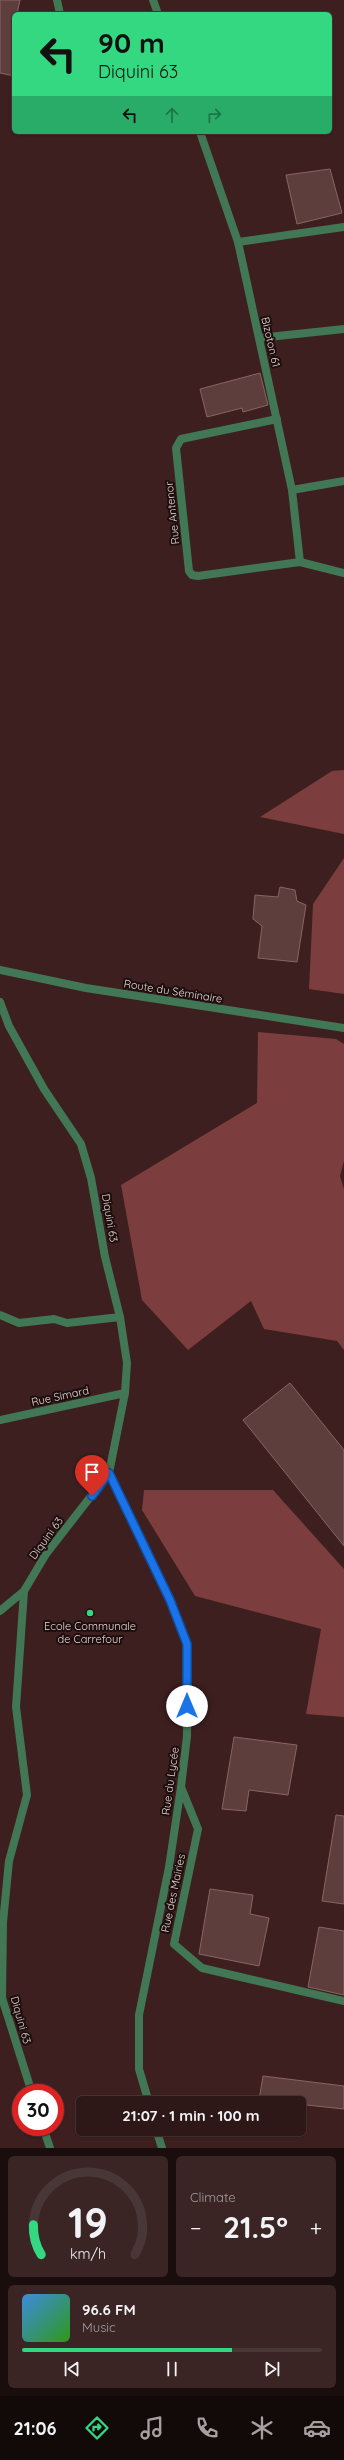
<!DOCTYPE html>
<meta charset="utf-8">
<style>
:root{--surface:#2e1717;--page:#3a2424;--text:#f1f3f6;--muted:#a79fa1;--line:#493636;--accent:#34d881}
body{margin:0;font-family:Quicksand,sans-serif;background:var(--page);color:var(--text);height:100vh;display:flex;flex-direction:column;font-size:15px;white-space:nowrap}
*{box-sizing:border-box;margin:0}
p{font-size:13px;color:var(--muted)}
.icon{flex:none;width:22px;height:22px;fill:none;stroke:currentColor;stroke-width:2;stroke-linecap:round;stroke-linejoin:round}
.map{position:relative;height:2148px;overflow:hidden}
.drawer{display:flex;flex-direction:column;gap:8px;padding:8px;background:#190d0d;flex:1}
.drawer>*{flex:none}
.guide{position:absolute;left:12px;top:12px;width:320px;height:122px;border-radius:6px;box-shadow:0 1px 3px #0004,0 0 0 1px var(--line);background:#34d881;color:#111;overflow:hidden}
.speed{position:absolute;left:12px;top:2084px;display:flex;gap:8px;font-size:20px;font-weight:700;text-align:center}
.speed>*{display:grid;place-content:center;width:52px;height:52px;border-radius:50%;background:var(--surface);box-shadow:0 1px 3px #0004,0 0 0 1px var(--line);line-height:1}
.speed .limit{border:6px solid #d22;background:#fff;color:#111}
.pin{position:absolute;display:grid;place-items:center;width:34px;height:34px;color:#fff;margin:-41px -17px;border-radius:50% 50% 50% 0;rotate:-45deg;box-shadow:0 0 4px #0007}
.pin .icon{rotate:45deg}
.me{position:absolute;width:44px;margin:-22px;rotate:0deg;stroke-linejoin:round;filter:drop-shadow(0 0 3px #0008)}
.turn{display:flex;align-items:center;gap:14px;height:84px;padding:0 20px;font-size:18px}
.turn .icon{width:52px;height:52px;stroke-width:2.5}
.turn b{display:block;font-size:28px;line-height:34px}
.lanes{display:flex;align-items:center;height:38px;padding:0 20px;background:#0003;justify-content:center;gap:20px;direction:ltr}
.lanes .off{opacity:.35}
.big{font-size:30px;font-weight:700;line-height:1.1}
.drawer .widget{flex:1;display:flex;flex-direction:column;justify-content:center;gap:6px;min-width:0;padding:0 14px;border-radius:6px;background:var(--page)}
.drawer .dial{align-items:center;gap:0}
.dial svg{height:104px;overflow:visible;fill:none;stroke:var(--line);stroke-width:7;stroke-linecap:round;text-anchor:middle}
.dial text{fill:var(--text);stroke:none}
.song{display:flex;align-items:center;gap:12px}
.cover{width:48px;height:48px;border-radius:6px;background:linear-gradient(135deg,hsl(210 70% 55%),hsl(110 70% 35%))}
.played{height:4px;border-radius:2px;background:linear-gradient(90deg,var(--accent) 70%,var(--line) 70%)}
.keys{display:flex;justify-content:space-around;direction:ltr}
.heat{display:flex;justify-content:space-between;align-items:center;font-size:22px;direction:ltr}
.drawer .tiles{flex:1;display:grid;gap:8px;grid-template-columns:1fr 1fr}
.widget:last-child{grid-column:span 2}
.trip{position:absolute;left:76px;top:2096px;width:230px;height:40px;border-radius:6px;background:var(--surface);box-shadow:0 1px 3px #0004,0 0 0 1px var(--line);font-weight:700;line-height:40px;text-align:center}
.tab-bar{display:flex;height:64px;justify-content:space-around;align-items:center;background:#120909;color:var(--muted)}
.tab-bar .icon{width:28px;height:28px}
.tab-bar .on{color:var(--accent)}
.tab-bar b{font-size:18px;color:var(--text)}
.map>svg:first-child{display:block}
.green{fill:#7b3d3d}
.building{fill:#5e3e3d;stroke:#886564}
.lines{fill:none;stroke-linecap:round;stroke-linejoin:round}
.lane{stroke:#417754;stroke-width:8}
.street{stroke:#417754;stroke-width:8}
.route-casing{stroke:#114b97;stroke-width:10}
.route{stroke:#1a73e8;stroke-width:7}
.poi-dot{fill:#34d881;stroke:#1b0e0d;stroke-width:1.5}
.labels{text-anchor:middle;stroke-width:4;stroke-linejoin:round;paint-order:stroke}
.street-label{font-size:11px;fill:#e8d3d2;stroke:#1b0e0d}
.poi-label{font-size:11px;fill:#e8d3d2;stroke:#1b0e0d}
</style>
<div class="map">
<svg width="344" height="2148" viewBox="0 0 344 2148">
<rect width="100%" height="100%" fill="#3d1f1f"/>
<path class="green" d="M344 770V834L260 817 332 771Z
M344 858V994L309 989 313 904Z
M258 1032 336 1039 344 1044V1161L340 1176 344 1189V1350L337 1341 264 1329 251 1301 188 1350 142 1300 121 1185 257 1103Z
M144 1490H273L344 1569V1717L306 1714 321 1629 195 1596 142 1510Z"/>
<path class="building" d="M0 0H20L17 14H14V76L0 73Z
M330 169 342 213 297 224 286 175Z
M260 373 268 405 243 412 242 408 207 417 200 389Z
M280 887 295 890 297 901 306 905 297 962 258 958 262 926 253 919 255 895 278 897Z
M290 1383 344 1450V1546L243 1420Z
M234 1737 297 1745 288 1795 249 1790 246 1811 222 1809Z
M336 1815 344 1816V1904L322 1901Z
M210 1889 253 1895 250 1914 269 1918 259 1966 199 1954Z
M319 1927 344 1931V1995L308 1987Z
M263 2076 344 2086V2109L259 2100Z"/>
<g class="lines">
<path class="lane" d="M57 0 60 14
M238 242 344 227"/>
<path class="street" d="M153 0 158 14
M200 132 238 242 292 490 300 562
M259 338 344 329
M277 419 181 439 176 448 189 571 192 575 198 576 300 562 344 573
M292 490 344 481
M0 970 86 988 344 1028
M0 1002 9 1026 44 1089 81 1144 91 1178 105 1257 120 1317 127 1363 125 1393 109 1473 46 1554 24 1591 16 1707 27 1795 9 1861 3 1922 2 1998 32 2093
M0 1315 19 1323 54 1319 67 1323 120 1317
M0 1420 125 1393
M109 1473 170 1600 187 1644V1736L181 1787 169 1867 139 2015V2069L149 2103
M0 1611 24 1591
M181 1787 198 1829 174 1944 202 1968 344 2001
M43 2127 50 2148
M156 2129 162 2148"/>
</g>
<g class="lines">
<g class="route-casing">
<path id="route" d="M92 1496 109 1473 170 1600 187 1644V1706"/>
</g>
<use href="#route" class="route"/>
</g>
<circle class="poi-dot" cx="90" cy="1613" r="4"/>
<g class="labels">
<g class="street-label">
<text transform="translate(271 342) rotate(77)" y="4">Bizoton 61</text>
<text transform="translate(172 513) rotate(-96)" y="4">Rue Antenor</text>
<text transform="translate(173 991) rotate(9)" y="4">Route du Séminaire</text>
<text transform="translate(110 1218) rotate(80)" y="4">Diquini 63</text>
<text transform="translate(60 1396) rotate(-12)" y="4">Rue Simard</text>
<text transform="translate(46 1538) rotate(-54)" y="4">Diquini 63</text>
<text transform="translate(170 1781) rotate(-82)" y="4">Rue du Lycée</text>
<text transform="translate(173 1893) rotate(-78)" y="4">Rue des Mairies</text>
<text transform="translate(21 2020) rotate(74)" y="4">Diquini 63</text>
</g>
<g class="poi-label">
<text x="90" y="1630">Ecole Communale<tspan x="90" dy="13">de Carrefour</tspan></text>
</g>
</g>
</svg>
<div class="speed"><div class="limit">30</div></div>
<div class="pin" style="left:92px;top:1496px;background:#d93025"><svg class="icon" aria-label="arrive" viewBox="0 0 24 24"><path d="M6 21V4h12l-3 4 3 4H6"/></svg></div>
<svg class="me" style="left:187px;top:1706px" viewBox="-20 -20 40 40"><circle r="19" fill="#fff"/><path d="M0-13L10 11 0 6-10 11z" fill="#1a73e8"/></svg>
<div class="trip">21:07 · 1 min · 100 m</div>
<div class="guide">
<div class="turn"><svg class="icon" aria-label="left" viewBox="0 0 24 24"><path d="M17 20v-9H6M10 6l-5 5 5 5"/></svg><div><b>90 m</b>Diquini 63</div></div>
<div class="lanes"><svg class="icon" aria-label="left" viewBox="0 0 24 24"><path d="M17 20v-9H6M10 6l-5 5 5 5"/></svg><svg class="icon off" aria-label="ahead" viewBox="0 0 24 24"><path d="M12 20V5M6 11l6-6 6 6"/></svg><svg class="icon off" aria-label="right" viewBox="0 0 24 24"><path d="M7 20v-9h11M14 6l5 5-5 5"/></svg></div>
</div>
</div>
<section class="drawer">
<div class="tiles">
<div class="widget dial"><svg viewBox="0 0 100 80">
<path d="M14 69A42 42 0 1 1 86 69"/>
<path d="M14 69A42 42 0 0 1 8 46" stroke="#34d881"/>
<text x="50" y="56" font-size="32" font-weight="700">19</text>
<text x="50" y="72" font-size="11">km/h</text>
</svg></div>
<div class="widget"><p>Climate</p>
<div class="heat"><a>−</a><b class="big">21.5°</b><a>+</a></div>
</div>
<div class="widget">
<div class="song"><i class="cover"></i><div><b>96.6 FM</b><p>Music</p></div></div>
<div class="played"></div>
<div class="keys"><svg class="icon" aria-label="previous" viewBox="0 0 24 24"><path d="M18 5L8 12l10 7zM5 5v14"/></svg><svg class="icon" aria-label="pause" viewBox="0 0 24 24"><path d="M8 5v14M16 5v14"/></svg><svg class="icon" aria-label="next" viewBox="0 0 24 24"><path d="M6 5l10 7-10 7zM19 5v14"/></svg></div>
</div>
</div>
</section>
<nav class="tab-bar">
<b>21:06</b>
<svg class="icon on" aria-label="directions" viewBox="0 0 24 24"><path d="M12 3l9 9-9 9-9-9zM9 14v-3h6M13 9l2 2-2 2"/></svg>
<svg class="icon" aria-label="music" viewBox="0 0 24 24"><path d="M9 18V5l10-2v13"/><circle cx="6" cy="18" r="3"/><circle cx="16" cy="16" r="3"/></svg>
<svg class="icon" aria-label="phone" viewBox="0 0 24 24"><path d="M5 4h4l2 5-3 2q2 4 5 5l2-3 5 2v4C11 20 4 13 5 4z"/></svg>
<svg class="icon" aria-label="climate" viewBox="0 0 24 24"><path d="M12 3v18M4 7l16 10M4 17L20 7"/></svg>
<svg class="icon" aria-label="car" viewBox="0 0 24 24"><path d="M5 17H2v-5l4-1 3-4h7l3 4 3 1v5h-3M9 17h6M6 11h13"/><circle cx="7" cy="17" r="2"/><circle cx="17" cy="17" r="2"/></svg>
</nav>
